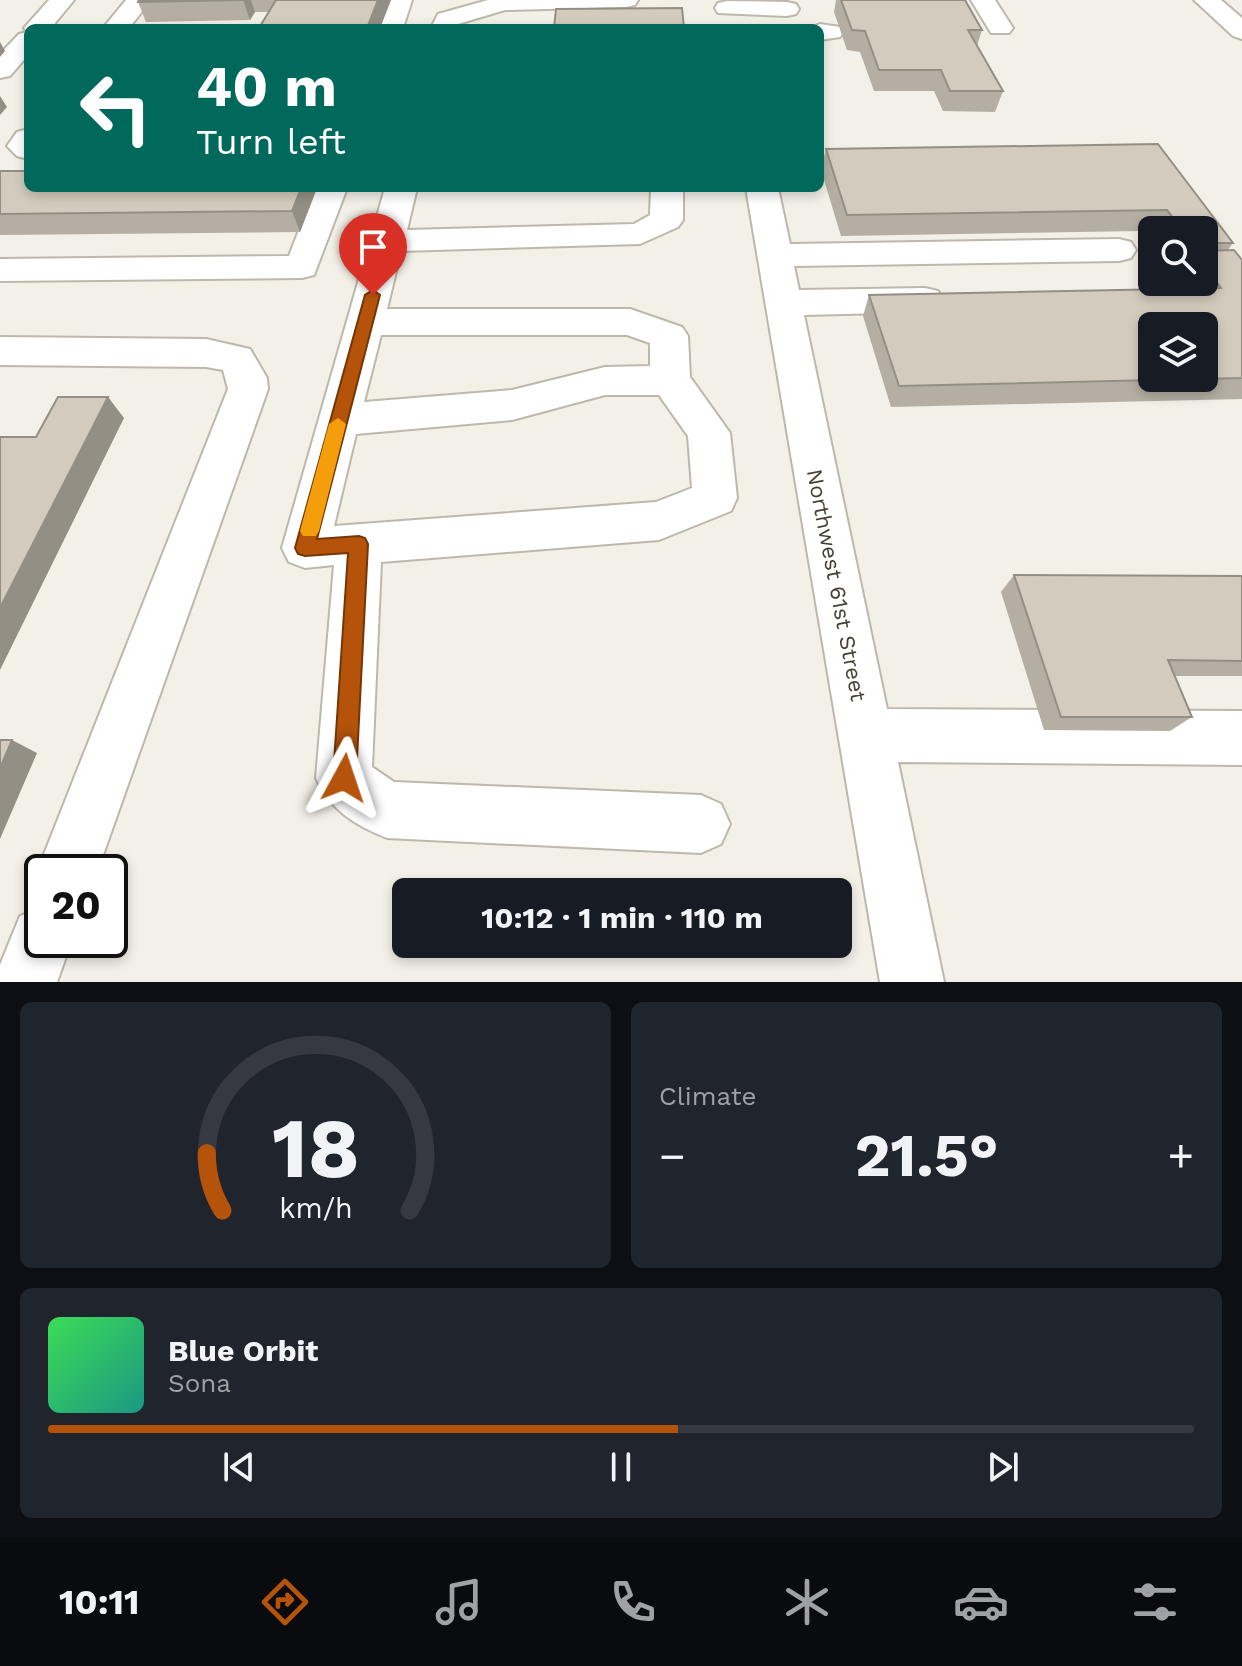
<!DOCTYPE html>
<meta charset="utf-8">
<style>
:root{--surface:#171b24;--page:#20242c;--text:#f1f3f6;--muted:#9ea1a6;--line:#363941;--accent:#b45309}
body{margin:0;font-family:"Work Sans",sans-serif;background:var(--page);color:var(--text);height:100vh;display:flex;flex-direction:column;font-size:30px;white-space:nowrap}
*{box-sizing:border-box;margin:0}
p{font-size:26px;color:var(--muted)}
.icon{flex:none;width:44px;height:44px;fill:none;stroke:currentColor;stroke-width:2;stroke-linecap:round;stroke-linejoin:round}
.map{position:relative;height:982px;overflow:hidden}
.details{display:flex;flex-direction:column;gap:20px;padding:20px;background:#0d0f14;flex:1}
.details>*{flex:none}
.top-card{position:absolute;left:24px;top:24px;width:800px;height:168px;border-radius:12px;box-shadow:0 4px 12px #0003;background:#00695c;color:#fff;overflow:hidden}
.controls{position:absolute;left:1138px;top:216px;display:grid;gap:16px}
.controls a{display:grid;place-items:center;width:80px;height:80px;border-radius:12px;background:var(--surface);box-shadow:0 4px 12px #0003;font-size:40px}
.speed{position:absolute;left:24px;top:854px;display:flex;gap:16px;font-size:40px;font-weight:700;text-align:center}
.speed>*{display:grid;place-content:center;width:104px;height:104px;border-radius:50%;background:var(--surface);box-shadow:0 4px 12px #0003;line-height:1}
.speed .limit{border:4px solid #111;border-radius:12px;background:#fff;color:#111}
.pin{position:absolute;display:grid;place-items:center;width:68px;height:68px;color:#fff;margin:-82px -34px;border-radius:50% 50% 50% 0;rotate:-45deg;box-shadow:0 0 8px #0007}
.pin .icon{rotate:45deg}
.me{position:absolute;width:88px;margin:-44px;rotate:5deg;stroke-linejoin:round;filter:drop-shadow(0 0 6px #0008)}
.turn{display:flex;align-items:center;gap:28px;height:168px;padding:0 40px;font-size:36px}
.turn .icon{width:104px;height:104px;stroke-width:2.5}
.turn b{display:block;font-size:56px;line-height:68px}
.big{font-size:60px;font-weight:700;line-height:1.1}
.details .card{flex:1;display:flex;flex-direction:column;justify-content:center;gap:12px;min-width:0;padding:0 28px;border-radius:12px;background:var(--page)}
.details .dial{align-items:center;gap:0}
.dial svg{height:208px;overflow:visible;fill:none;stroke:var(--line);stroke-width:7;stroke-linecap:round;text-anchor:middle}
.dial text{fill:var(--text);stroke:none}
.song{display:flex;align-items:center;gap:24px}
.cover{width:96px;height:96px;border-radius:12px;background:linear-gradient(135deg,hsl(130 70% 55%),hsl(170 70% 35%))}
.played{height:8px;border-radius:4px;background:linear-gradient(90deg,var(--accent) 55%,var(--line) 55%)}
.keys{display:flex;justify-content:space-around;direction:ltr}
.heat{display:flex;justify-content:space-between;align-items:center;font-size:44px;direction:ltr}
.details .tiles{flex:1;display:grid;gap:20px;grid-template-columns:1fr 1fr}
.card:last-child{grid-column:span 2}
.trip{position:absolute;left:392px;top:878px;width:460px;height:80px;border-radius:12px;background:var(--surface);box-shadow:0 4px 12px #0003;font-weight:700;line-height:80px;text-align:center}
.dock{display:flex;height:128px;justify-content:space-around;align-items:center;background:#090b0e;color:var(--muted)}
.dock .icon{width:56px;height:56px}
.dock .active{color:var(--accent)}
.dock b{font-size:36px;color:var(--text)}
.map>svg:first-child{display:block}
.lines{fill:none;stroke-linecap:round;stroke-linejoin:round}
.minor-casing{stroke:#bdb8ab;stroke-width:4}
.minor{fill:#fff;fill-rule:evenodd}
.wall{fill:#b5afa3}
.shaded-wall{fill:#948f85}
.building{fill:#d3ccbe;stroke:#948f85;stroke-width:2;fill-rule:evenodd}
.route{fill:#b45309;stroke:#753606;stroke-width:2}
.slow{fill:#f59e0b}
.labels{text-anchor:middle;stroke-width:7;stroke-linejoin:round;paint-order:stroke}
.street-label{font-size:22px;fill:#454037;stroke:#fff}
</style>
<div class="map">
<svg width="1242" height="982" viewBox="0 0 1242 982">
<rect width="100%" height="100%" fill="#f2f0e7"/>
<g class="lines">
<g class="minor-casing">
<path id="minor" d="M49 0H74L51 28H28V55L10 76 0 78V54L19 34 27 32 24 28Z
M126 0H151L129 28H103Z
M388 0H412L403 28H377Z
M488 0H638L635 5 626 7 505 10 458 24 457 28H431L438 14Z
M971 0H995L1013 28 1009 33H991Z
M1194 0H1221L1242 18V39L1233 36Z
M727 1 787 2 796 4 799 9 796 14 787 16 718 13 715 8 718 3Z
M820 24 840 27 844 32 840 37 820 40V28H810Z
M28 129V159L17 156 7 146 17 132Z
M315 188H347L314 275 302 278 0 281V259L289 256Z
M385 188H417L407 230 634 224 650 215 651 188H683V220L678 227 640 244 401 251 387 309H630L682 327 688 336 690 377 730 433 737 498 731 511 659 540 381 562 372 767 394 782 701 795 721 804 730 824 721 844 701 853 387 838C355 825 330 810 316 778L334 565 305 568 289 562 282 548ZM381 335H627L650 343V366L605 367 512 390 364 402ZM605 395H659L688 436 692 488 656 502 334 526 356 434 512 420Z
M746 188H778L790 244 1119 239 1131 242 1136 250 1131 258 1119 261 794 266 799 290 925 288 938 291 943 300 938 309 925 312 804 315 887 709 1242 711V765L898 762 944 982H880Z
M0 337 206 339 250 349 267 378 268 389 97 872H42V883L37 872 228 389 223 370 206 367 0 365Z
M42 907V940H72L57 982H0V965L20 916Z"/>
</g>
<use href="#minor" class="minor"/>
</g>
<path class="wall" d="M139 0H391L380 28H259L269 12H255L250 20 146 22 138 2Z
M836 0H965L982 30 977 46 1003 91 995 112 943 111 934 91H874L860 52 847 50 834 12Z
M1158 144 1233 243 1228 250 1242 260V399L891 407 863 316 869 295 1191 289 1186 282H1204V230L841 236 821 170 826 149Z
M0 171 28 188H317L300 232 0 235Z
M1014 575 1242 576V676H1174L1192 717 1170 731 1044 730 1001 592Z"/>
<path class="shaded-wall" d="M243 0H251L255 12 250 20Z
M378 0H391L380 28H367Z
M0 42 5 51 0 57Z
M0 96 7 107 0 115Z
M301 188H317L300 232 292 211Z
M108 397 124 418 0 670V608Z
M12 740 37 753 0 839V768Z"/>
<path class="building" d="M139 0H243L138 2Z
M276 0H378L367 28H259Z
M841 0H965L982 30H968L1003 91H950L941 70H879L865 31 852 30Z
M682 8 684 28H554L556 9Z
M1158 144 1233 243H1204V230H1182L1167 210 847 215 826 149Z
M0 171H28V188H301L292 211 0 214Z
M1234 250 1242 260V378L899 386 869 295 1221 288 1204 264V251ZM1152 326H1204V378H1152Z
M58 397H108L0 608V437H36Z
M1014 575 1242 576V661L1168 660 1192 717H1061Z
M0 740H12L0 768Z"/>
<path class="route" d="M373 290 380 295 317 539 359 536 365 538 368 544 356 778 353 787 344 790 336 787 333 778 348 553 305 556 298 554 295 548 365 295Z"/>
<path class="slow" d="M338 418 346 424 319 531 316 536H303L300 531 329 424Z"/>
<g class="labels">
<g class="street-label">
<text transform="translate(837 585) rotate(79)" y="8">Northwest 61st Street</text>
</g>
</g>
</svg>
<div class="controls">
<a><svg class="icon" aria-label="search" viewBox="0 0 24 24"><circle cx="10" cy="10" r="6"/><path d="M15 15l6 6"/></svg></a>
<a><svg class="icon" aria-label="layers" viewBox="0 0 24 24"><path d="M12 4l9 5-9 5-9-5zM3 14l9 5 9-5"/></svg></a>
</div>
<div class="speed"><div class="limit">20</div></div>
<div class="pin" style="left:373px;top:295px;background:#d93025"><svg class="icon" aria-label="arrive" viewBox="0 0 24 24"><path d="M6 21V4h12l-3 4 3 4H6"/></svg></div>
<svg class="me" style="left:344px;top:778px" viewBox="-20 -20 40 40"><path d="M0-17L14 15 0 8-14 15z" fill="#b45309" stroke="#fff" stroke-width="4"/></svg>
<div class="trip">10:12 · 1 min · 110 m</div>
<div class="top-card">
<div class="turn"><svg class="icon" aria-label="left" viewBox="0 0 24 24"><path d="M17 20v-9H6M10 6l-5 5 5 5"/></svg><div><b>40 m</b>Turn left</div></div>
</div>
</div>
<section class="details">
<div class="tiles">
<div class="card dial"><svg viewBox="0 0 100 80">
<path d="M14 69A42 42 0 1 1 86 69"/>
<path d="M14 69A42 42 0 0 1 8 47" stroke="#b45309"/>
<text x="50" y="56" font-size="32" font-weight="700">18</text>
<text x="50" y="72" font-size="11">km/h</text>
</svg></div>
<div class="card"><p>Climate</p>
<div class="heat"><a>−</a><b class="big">21.5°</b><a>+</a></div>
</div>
<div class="card">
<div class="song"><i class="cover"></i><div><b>Blue Orbit</b><p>Sona</p></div></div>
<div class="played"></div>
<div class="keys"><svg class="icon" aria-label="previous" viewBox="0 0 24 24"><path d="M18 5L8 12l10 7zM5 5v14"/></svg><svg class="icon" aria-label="pause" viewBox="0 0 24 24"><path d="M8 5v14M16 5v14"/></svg><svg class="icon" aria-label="next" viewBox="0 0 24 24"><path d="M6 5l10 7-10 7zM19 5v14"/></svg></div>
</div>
</div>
</section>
<nav class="dock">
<b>10:11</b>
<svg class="icon active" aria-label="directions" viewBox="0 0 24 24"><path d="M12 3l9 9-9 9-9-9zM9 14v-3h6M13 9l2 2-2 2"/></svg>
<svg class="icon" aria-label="music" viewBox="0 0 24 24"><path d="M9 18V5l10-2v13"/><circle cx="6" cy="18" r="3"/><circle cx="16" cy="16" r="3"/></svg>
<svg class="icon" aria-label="phone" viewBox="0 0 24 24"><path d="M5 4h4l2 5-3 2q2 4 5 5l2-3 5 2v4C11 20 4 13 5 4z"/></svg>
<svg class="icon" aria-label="climate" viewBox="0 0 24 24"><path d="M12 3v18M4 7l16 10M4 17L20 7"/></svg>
<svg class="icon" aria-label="car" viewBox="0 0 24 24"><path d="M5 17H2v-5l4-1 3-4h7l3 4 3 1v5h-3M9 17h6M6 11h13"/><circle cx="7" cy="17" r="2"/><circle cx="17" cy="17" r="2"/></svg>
<svg class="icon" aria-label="filters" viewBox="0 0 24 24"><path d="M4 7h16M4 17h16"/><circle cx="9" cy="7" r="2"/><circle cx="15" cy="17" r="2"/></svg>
</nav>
